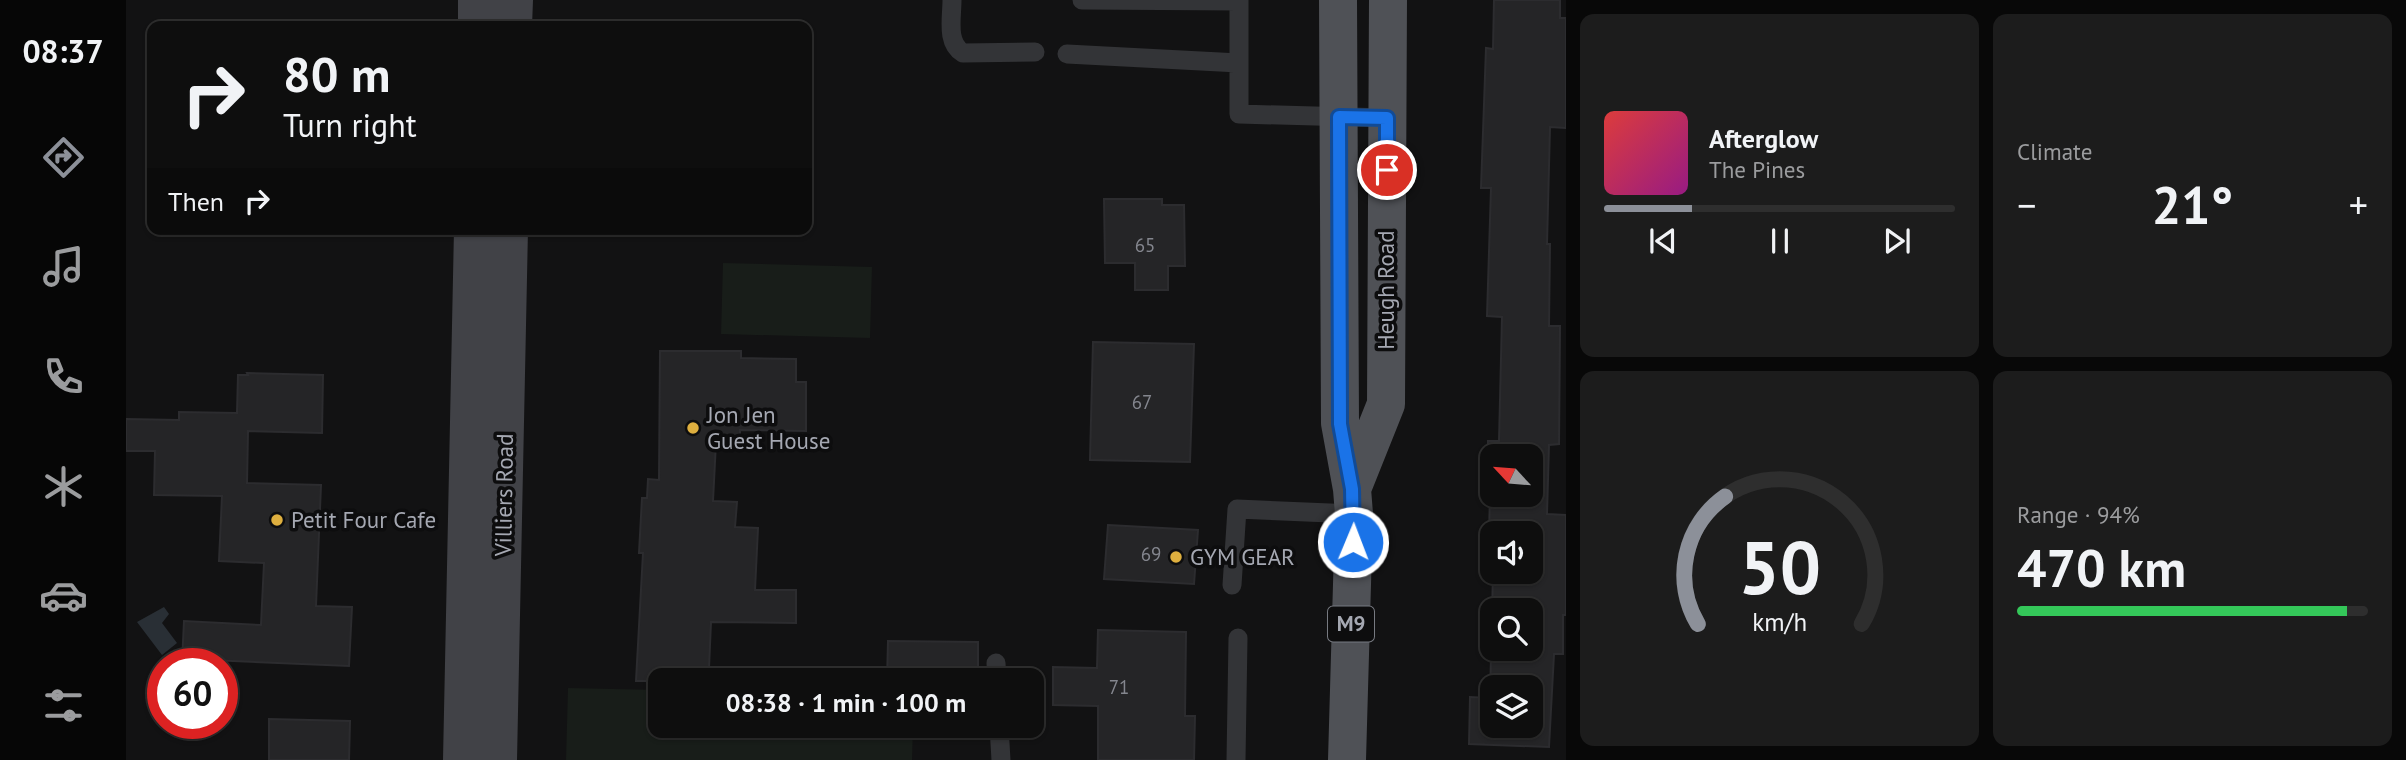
<!DOCTYPE html>
<meta charset="utf-8">
<style>
:root{--surface:#0e0e0e;--page:#1c1c1c;--text:#f1f3f6;--muted:#9b9c9e;--line:#2e2e2e;--accent:#8c9099}
body{margin:0;font-family:"PT Sans",sans-serif;background:var(--page);color:var(--text);height:100vh;display:flex;flex-direction:column;font-size:26px;white-space:nowrap}
*{box-sizing:border-box;margin:0}
p{font-size:23px;color:var(--muted)}
.icon{flex:none;width:38px;height:38px;fill:none;stroke:currentColor;stroke-width:2;stroke-linecap:round;stroke-linejoin:round}
.map{position:relative;flex:1;overflow:hidden}
.panel{display:flex;flex-direction:column;gap:14px;padding:14px;background:#080808;width:840px}
.panel>*{flex:none}
.guide{position:absolute;left:21px;top:21px;width:665px;height:214px;border-radius:14px;box-shadow:0 2px 5px #0004,0 0 0 2px var(--line);background:#0e0e0e;color:var(--text);overflow:hidden}
.needle{width:46px;rotate:296deg}
.tools{position:absolute;left:1354px;top:444px;display:grid;gap:14px}
.tools a{display:grid;place-items:center;width:63px;height:63px;border-radius:14px;background:var(--surface);box-shadow:0 2px 5px #0004,0 0 0 2px var(--line);font-size:35px}
.speed{position:absolute;left:21px;top:648px;display:flex;gap:14px;font-size:35px;font-weight:700;text-align:center}
.speed>*{display:grid;place-content:center;width:91px;height:91px;border-radius:50%;background:var(--surface);box-shadow:0 2px 5px #0004,0 0 0 2px var(--line);line-height:1}
.speed .limit{border:10px solid #d22;background:#fff;color:#111}
.pin{position:absolute;display:grid;place-items:center;width:60px;height:60px;color:#fff;margin:-30px;border:4px solid #fff;border-radius:50%;box-shadow:0 2px 7px #0007}
.me{position:absolute;width:77px;margin:-38px;rotate:1deg;stroke-linejoin:round;filter:drop-shadow(0 0 5px #0008)}
.turn{display:flex;align-items:center;gap:24px;height:147px;padding:0 21px;font-size:32px}
.turn .icon{width:91px;height:91px;stroke-width:2.5}
.turn b{display:block;font-size:49px;line-height:60px}
.then{display:flex;align-items:center;height:66px;padding:0 21px;background:#0003;gap:14px;font-size:26px}
.big{font-size:52px;font-weight:700;line-height:1.1}
.panel .tile{flex:1;display:flex;flex-direction:column;justify-content:center;gap:10px;min-width:0;padding:0 24px;border-radius:14px;background:var(--page)}
.panel .dial{align-items:center;gap:0}
.dial svg{height:182px;overflow:visible;fill:none;stroke:var(--line);stroke-width:7;stroke-linecap:round;text-anchor:middle}
.dial text{fill:var(--text);stroke:none}
.song{display:flex;align-items:center;gap:21px}
.cover{width:84px;height:84px;border-radius:10px;background:linear-gradient(135deg,hsl(0 70% 55%),hsl(310 70% 35%))}
.played{height:7px;border-radius:4px;background:linear-gradient(90deg,var(--accent) 25%,var(--line) 25%)}
.keys{display:flex;justify-content:space-around;direction:ltr}
.heat{display:flex;justify-content:space-between;align-items:center;font-size:38px;direction:ltr}
.charge{height:10px;border-radius:5px;background:linear-gradient(90deg,#34c759 94%,var(--line) 0)}
.panel .tiles{flex:1;display:grid;gap:14px;grid-template-columns:repeat(2,1fr)}
.trip{position:absolute;left:522px;top:668px;width:396px;height:70px;border-radius:14px;background:var(--surface);box-shadow:0 2px 5px #0004,0 0 0 2px var(--line);font-weight:700;line-height:70px;text-align:center}
main{display:flex;flex:1;min-height:0}
.tab-bar{display:flex;flex-direction:column;width:126px;justify-content:space-around;align-items:center;background:#060606;color:var(--muted)}
.tab-bar .icon{width:49px;height:49px}
.tab-bar .selected{color:var(--accent)}
.tab-bar b{font-size:32px;color:var(--text)}
.map>svg:first-child{display:block}
.green{fill:#181d19}
.water{fill:#292f35}
.building{fill:#252527;stroke:#2c2c2f;stroke-width:2;fill-rule:evenodd}
.lines{fill:none;stroke-linecap:round;stroke-linejoin:round}
.lane{stroke:#333437;stroke-width:19}
.secondary{stroke:#414247;stroke-width:38}
.primary{stroke:#4f5156;stroke-width:38}
.route-casing{stroke:#114b97;stroke-width:18}
.route{stroke:#1a73e8;stroke-width:12}
.poi-dot{fill:#deaf3f;stroke:#0d0d0e;stroke-width:2.5}
.labels{text-anchor:middle;stroke-width:7;stroke-linejoin:round;paint-order:stroke}
.number-label{font-size:19px;fill:#84868e}
.shield{fill:#0d0d0e;stroke:#777a81;stroke-width:2}
.shield-label{font-size:21px;font-weight:bold;fill:#a5a8b2}
.street-label{font-size:23px;fill:#a5a8b2;stroke:#0d0d0e}
.poi-label{font-size:23px;fill:#a5a8b2;stroke:#0d0d0e;text-anchor:start}
</style>
<main>
<nav class="tab-bar">
<b>08:37</b>
<svg class="icon selected" aria-label="directions" viewBox="0 0 24 24"><path d="M12 3l9 9-9 9-9-9zM9 14v-3h6M13 9l2 2-2 2"/></svg>
<svg class="icon" aria-label="music" viewBox="0 0 24 24"><path d="M9 18V5l10-2v13"/><circle cx="6" cy="18" r="3"/><circle cx="16" cy="16" r="3"/></svg>
<svg class="icon" aria-label="phone" viewBox="0 0 24 24"><path d="M5 4h4l2 5-3 2q2 4 5 5l2-3 5 2v4C11 20 4 13 5 4z"/></svg>
<svg class="icon" aria-label="climate" viewBox="0 0 24 24"><path d="M12 3v18M4 7l16 10M4 17L20 7"/></svg>
<svg class="icon" aria-label="car" viewBox="0 0 24 24"><path d="M5 17H2v-5l4-1 3-4h7l3 4 3 1v5h-3M9 17h6M6 11h13"/><circle cx="7" cy="17" r="2"/><circle cx="17" cy="17" r="2"/></svg>
<svg class="icon" aria-label="filters" viewBox="0 0 24 24"><path d="M4 7h16M4 17h16"/><circle cx="9" cy="7" r="2"/><circle cx="15" cy="17" r="2"/></svg>
</nav>
<div class="map">
<svg width="1440" height="760" viewBox="0 0 1440 760">
<rect width="100%" height="100%" fill="#121213"/>
<path class="green" d="M597 263 746 267 744 338 595 334Z
M442 688 534 690V726H787L786 760H440Z"/>
<path class="water" d="M38 607 43 614 36 623 51 643 36 655 11 622Z"/>
<path class="building" d="M1368 0H1434V18H1440V128L1424 127 1421 244H1424L1423 326H1434L1433 444 1423 445 1421 514 1440 515V615H1437V654H1428L1423 747 1343 744 1344 697 1364 698 1367 572H1405V534H1367V570H1362L1364 495H1361L1362 441H1373L1376 317 1361 316 1365 188H1355L1360 48 1367 49ZM1367 457H1405V495H1367ZM1367 611H1405V649H1367ZM1367 688H1405V726H1367Z
M978 199H1036V205H1058L1059 266H1042V290H1009V263H979Z
M967 342 1068 344 1064 462 964 460Z
M534 351H615V358L670 359V382H680V431L614 430V442H590L587 501 611 502 609 527 632 528 629 590H670V623L585 622 583 668 553 667 552 681H510L517 553H513L516 498H521L522 479 533 480Z
M121 373 197 375 196 433 122 431 121 483 195 485 190 606 226 607 223 666 84 660V663H56L58 621 135 625 138 563 93 561 96 496 28 495 29 451H0V419L53 420V412L111 413 112 375H122Z
M982 525 1072 530 1068 584 978 579Z
M972 630 1060 632 1059 716H1069L1068 760H972V706L927 705V667L971 668Z
M762 641 852 642V681H761Z
M143 719 224 721 223 760H143Z"/>
<g class="lines">
<path class="lane" d="M826 0C826 18 820 43 837 53L909 52
M956 0 1113 1
M1113 0V114L1261 118
M941 54 1113 63
M1106 585 1111 509 1228 514
M870 663 871 681
M873 726 875 760
M1110 760 1112 638"/>
<path class="secondary" d="M351 26V0
M387 26 388 0
M336 760 347 229
M372 760 383 229"/>
<path class="primary" d="M1212 0 1214 423 1226 489 1228 514 1221 760
M1226 489 1260 404 1262 0"/>
</g>
<g class="lines">
<g class="route-casing">
<path id="route" d="M1227 542 1226 489 1214 424 1213 117 1261 118V170"/>
</g>
<use href="#route" class="route"/>
</g>
<g class="poi-dot">
<circle cx="567" cy="428" r="7"/>
<circle cx="151" cy="520" r="7"/>
<circle cx="1050" cy="557" r="7"/>
</g>
<g class="labels">
<g class="number-label">
<text x="1019" y="252">65</text>
<text x="1016" y="409">67</text>
<text x="1025" y="561">69</text>
<text x="993" y="694">71</text>
</g>
<rect class="shield" x="1202" y="606.5" width="46" height="35" rx="5"/>
<g class="shield-label">
<text x="1225" y="631">M9</text>
</g>
<g class="street-label">
<text transform="translate(1260 290) rotate(-90)" y="8">Heugh Road</text>
<text transform="translate(378 495) rotate(-89)" y="8">Villiers Road</text>
</g>
<g class="poi-label">
<text x="581" y="423">Jon Jen<tspan x="581" dy="26">Guest House</tspan></text>
<text x="165" y="528">Petit Four Cafe</text>
<text x="1064" y="565">GYM GEAR</text>
</g>
</g>
</svg>
<div class="tools">
<a><svg class="needle" viewBox="-14 -14 28 28"><path d="M0-13l5 13h-10z" fill="#e53935"/><path d="M0 13l5-13h-10z" fill="#9b9c9e"/></svg></a>
<a><svg class="icon" aria-label="sound" viewBox="0 0 24 24"><path d="M4 9h4l5-4v14l-5-4H4zM17 9q2 3 0 6"/></svg></a>
<a><svg class="icon" aria-label="search" viewBox="0 0 24 24"><circle cx="10" cy="10" r="6"/><path d="M15 15l6 6"/></svg></a>
<a><svg class="icon" aria-label="layers" viewBox="0 0 24 24"><path d="M12 4l9 5-9 5-9-5zM3 14l9 5 9-5"/></svg></a>
</div>
<div class="speed"><div class="limit">60</div></div>
<div class="pin" style="left:1261px;top:170px;background:#d93025"><svg class="icon" aria-label="arrive" viewBox="0 0 24 24"><path d="M6 21V4h12l-3 4 3 4H6"/></svg></div>
<svg class="me" style="left:1227px;top:542px" viewBox="-20 -20 40 40"><circle r="17" fill="#1a73e8" stroke="#fff" stroke-width="3"/><path d="M0-11L8 9 0 5-8 9z" fill="#fff"/></svg>
<div class="trip">08:38 · 1 min · 100 m</div>
<div class="guide">
<div class="turn"><svg class="icon" aria-label="right" viewBox="0 0 24 24"><path d="M7 20v-9h11M14 6l5 5-5 5"/></svg><div><b>80 m</b>Turn right</div></div>
<div class="then">Then<svg class="icon" aria-label="right" viewBox="0 0 24 24"><path d="M7 20v-9h11M14 6l5 5-5 5"/></svg></div>
</div>
</div>
<section class="panel">
<div class="tiles">
<div class="tile">
<div class="song"><i class="cover"></i><div><b>Afterglow</b><p>The Pines</p></div></div>
<div class="played"></div>
<div class="keys"><svg class="icon" aria-label="previous" viewBox="0 0 24 24"><path d="M18 5L8 12l10 7zM5 5v14"/></svg><svg class="icon" aria-label="pause" viewBox="0 0 24 24"><path d="M8 5v14M16 5v14"/></svg><svg class="icon" aria-label="next" viewBox="0 0 24 24"><path d="M6 5l10 7-10 7zM19 5v14"/></svg></div>
</div>
<div class="tile"><p>Climate</p>
<div class="heat"><a>−</a><b class="big">21°</b><a>+</a></div>
</div>
<div class="tile dial"><svg viewBox="0 0 100 80">
<path d="M14 69A42 42 0 1 1 86 69"/>
<path d="M14 69A42 42 0 0 1 26 13" stroke="#8c9099"/>
<text x="50" y="56" font-size="32" font-weight="700">50</text>
<text x="50" y="72" font-size="11">km/h</text>
</svg></div>
<div class="tile"><p>Range · 94%</p><b class="big">470 km</b><div class="charge"></div></div>
</div>
</section>
</main>
